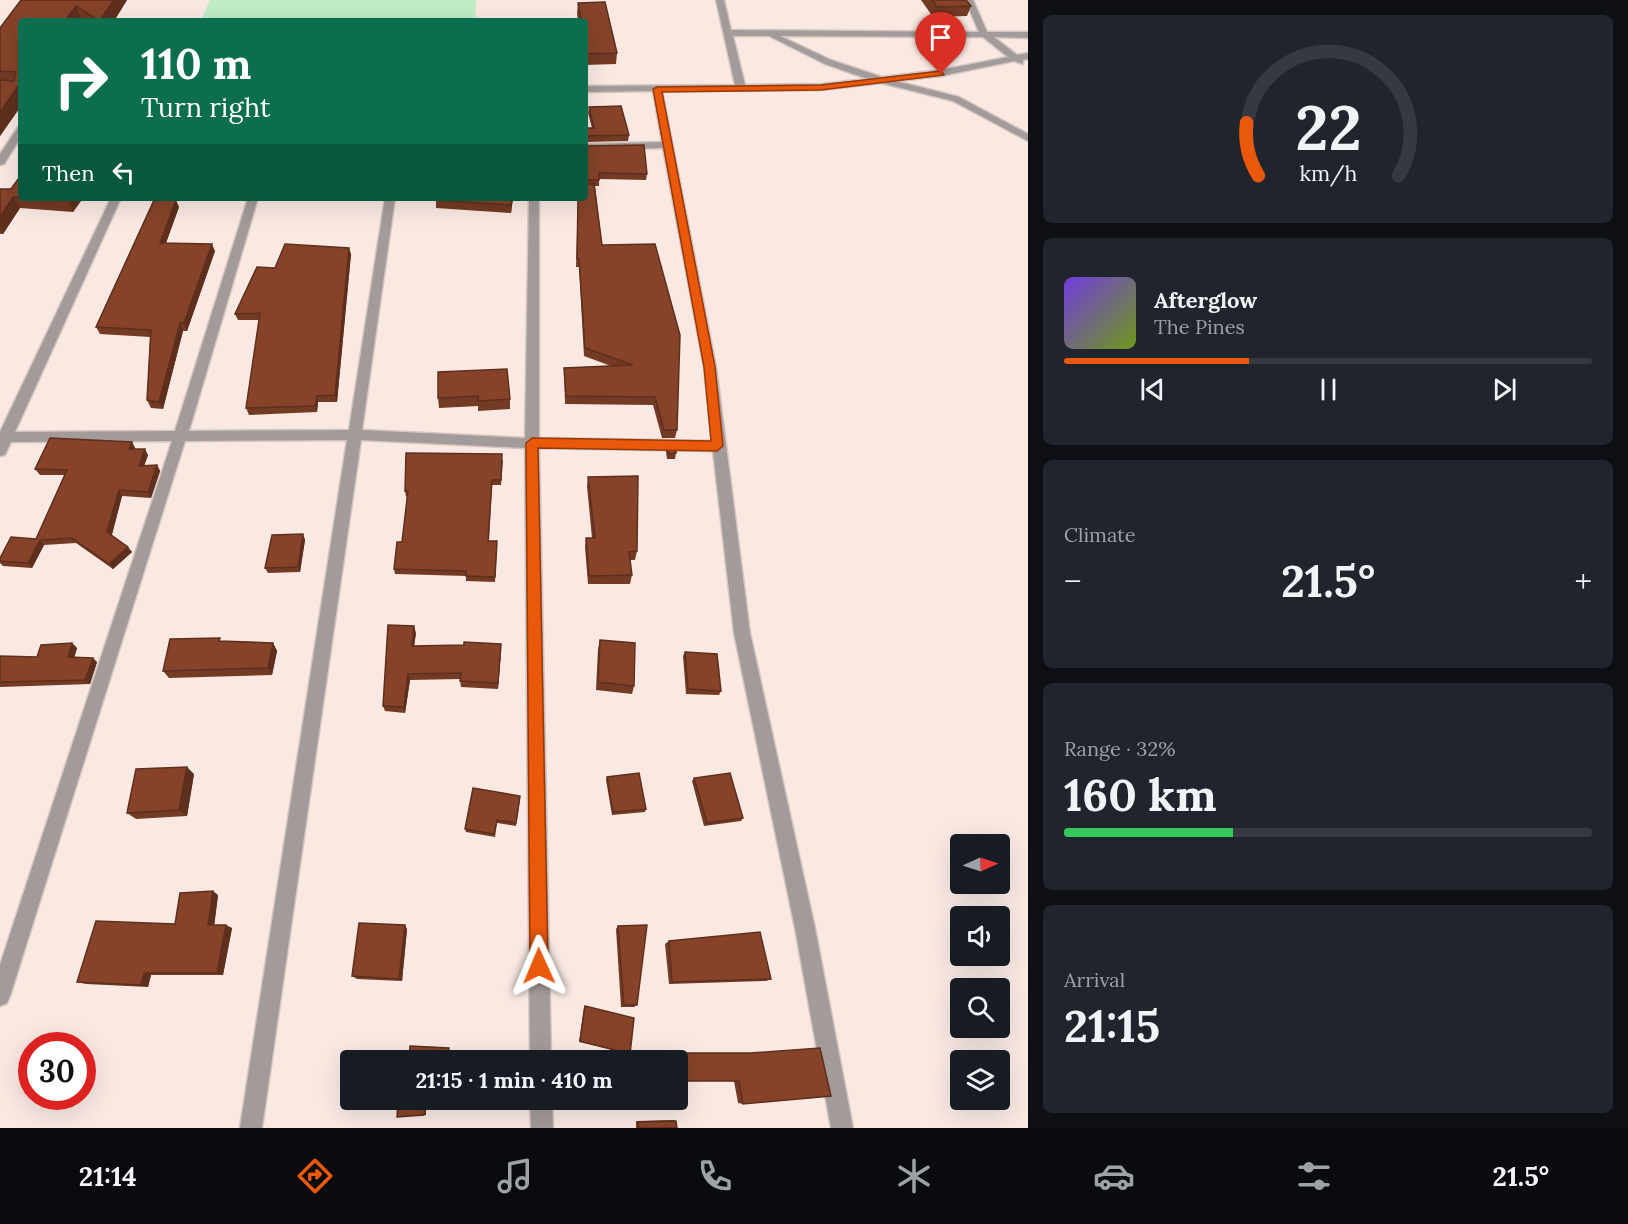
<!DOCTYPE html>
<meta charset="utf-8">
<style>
:root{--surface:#171b24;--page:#20242c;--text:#f1f3f6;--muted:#9ea1a6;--line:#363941;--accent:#ea580c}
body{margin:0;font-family:Lora,serif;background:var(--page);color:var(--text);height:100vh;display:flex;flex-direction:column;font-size:22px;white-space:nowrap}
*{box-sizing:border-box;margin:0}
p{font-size:20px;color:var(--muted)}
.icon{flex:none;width:33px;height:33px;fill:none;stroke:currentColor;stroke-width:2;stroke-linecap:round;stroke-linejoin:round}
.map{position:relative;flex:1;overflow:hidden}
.panel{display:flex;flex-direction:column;gap:15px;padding:15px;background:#0d0f14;width:600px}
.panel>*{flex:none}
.banner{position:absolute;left:18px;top:18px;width:570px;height:183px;border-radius:6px;box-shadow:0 6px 24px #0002;background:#0b6e4f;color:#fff;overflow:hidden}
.needle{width:39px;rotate:87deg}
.controls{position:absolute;left:950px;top:834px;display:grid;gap:12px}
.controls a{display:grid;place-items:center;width:60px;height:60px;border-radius:6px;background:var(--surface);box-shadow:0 6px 24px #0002;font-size:30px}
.speed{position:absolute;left:18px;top:1032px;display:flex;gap:12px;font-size:30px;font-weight:700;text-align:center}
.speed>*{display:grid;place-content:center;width:78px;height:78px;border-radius:50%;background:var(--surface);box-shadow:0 6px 24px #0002;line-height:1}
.speed .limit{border:9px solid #d22;background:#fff;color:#111}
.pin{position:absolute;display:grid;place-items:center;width:51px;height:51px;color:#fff;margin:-62px -26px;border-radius:50% 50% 50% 0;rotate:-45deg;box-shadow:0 0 6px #0007}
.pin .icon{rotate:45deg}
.me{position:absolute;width:66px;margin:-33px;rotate:359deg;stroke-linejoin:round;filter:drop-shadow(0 0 4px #0008)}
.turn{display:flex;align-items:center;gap:21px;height:126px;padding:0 24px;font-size:27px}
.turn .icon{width:78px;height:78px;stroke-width:2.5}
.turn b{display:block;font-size:42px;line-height:51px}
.then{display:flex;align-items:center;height:57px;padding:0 24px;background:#0003;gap:12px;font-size:22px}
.big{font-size:45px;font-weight:700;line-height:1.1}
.panel .tile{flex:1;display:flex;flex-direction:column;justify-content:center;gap:9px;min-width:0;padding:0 21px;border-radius:9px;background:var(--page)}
.panel .dial{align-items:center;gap:0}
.dial svg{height:156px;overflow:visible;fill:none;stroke:var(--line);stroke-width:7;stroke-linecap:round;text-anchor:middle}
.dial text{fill:var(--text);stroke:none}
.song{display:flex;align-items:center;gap:18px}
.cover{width:72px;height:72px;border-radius:9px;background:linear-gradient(135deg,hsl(260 70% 55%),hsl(80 70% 35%))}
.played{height:6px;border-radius:3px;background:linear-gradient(90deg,var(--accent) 35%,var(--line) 35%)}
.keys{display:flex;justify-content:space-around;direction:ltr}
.heat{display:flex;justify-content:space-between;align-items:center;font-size:33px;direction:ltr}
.charge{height:9px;border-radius:4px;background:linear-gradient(90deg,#34c759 32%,var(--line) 0)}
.trip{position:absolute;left:340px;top:1050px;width:348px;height:60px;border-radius:6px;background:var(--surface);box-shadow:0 6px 24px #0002;font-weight:700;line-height:60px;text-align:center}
.tabs{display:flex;height:96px;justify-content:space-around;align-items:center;background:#090b0e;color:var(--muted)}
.tabs .icon{width:42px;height:42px}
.tabs .selected{color:var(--accent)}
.tabs b{font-size:27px;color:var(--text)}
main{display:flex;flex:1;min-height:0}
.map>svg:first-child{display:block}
.green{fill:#c1ecc6}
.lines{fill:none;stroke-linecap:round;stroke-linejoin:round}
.minor-casing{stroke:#d5c6c1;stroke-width:3}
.minor{fill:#a39b9a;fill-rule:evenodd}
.wall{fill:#733a24}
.shaded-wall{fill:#5e2f1d}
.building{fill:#86432a;stroke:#5e2f1d;stroke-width:1.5}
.route{fill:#ea580c;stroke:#983908;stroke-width:1.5}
</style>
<main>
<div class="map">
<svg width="1028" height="1128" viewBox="0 0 1028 1128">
<rect width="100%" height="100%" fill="#fae9e3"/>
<path class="green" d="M210 0H476L475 21H201Z"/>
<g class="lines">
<g class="minor-casing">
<path id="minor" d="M716 0H724L731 30 979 32 965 0H973L987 32H1028V38L994 37 1017 55 1028 53V59L1023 60V64L1014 61 941 76 896 81 959 97 1028 134V141L953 101 881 83 821 90 662 91 716 367 750 633 815 928 853 1128H831L795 928 734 633 713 451 539 448 551 1060H530L525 448 361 440 262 1128H240L347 440 185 441 10 996 7 1003 0 1006V965L172 441 11 442 5 455 0 456V432L111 198H121L15 432 175 431 248 198H258L189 431 349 430 385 198H395L362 430 525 438 529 198H539V438L712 441 704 367 663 148 585 150V144L662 142 653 91 585 92V86L735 85ZM733 36H769L825 64 868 79 821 84 745 85ZM780 36 983 37 1008 57 941 70 882 77 831 60Z
M21 126V137L4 164 0 165V154L18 127Z
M530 1100H552L553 1128H531Z"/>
</g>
<use href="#minor" class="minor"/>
</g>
<path class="wall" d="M21 0H127L114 21H84L81 19 80 21H21V106L0 136V28Z
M921 0H966L971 6 967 16 933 17Z
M578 3 617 53 616 64 585 65V21L578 20 577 14Z
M589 107 629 135 628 141 586 142 585 128H592L588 113Z
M585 144 586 146 647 174 646 180 599 179V186H595L602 245 677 430 675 438H662L653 405 565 404 564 368 611 366 584 356 579 267H576L578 198H585Z
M21 175V198H83L73 212 20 208 3 234H0V189H11Z
M436 198H513L511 213 436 208Z
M179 207 166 243 215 251 187 331H183L163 409 151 408 147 400 150 337 100 334 96 327Z
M351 254 337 402H318L317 412 249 415 246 408 259 320H238L235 314 275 268Z
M438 372 510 399V409L478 411V406L439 408 438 398Z
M132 442 135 448V449L148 455 144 466 157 465 160 471 151 498 122 496 112 535 132 552 113 569 76 543 44 545 32 568 3 566 0 563V558L36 539 65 475H40L35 469Z
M667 447 676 453 675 459H667L666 452Z
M503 460 501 485H492L489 541 497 546 495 582 466 581V576L395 574 394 569 402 542 407 496 406 497 405 491Z
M588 477 637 551 635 560H630L632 575 630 584H588L585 547 586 538H592L587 486Z
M303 534 305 540 300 572 268 573 265 568Z
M416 633 414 646 501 651 498 689 461 687 460 679 410 680 405 713 385 711 383 706Z
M600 640 634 686 632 694 596 690 598 649Z
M222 641 273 643 277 651 272 675 169 678 163 671Z
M72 643 77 648 74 658 97 662 90 684 0 687V656L37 657Z
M685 652 721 691 719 695 686 694 683 656Z
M194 774 187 816 136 819 127 813Z
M607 777 646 809 645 812 612 815 606 780Z
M694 778 743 818 741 821 704 826 692 781Z
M520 799 516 826 497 823 495 837 466 832 465 829Z
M218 895 214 925 232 928 223 975H151L148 987 86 984 77 982 175 924Z
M618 926 637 1005 634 1007H621L616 929Z
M407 929 402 981 357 979 352 976Z
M669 941 771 979 766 981 669 984 665 944Z
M585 1006 630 1054 579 1042 584 1007Z
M678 1053H750L743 1104 738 1103 734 1081H678V1060H675L674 1054Z
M673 1120 676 1121 677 1128H636V1121Z"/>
<path class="shaded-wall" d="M114 0H127L114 21H99Z
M76 6 81 19 80 21H65Z
M21 82V106L0 136V112Z
M13 197 20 208 3 234 0 229V217Z
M70 198H83L73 212 68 201Z
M512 198H513L511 213V205Z
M176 200 179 207 163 251 160 243Z
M212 244 215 251 187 331 184 323Z
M349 248 351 254 337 402 335 395Z
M180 323 183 331 163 409 159 402Z
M317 396 318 402 317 412 315 406Z
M132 442 135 448 132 454 129 449Z
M145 449 148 455 142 471 139 466Z
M157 465 160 471 151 498 148 492Z
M119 490 122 496 111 537 107 532Z
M303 534 305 540 300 572 298 567Z
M40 540 44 545 32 568 28 563Z
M128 547 132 552 113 569 109 564Z
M414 626 416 633 413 653 412 646Z
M72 643 77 648 73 662 68 657Z
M273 643 277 651 272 675 268 668Z
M501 644V651L498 689V683Z
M93 658 97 662 90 684 85 680Z
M408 674 410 680 405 713 404 707Z
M187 767 194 774 187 816 179 810Z
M213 891 218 895 214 928 208 925Z
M226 925 232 928 223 975 217 973Z
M405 925 407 929 402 981 399 979Z
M144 973 151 975 148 987 141 985Z
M425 1100H426V1115H424Z"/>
<path class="building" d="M21 0H114L99 21 76 6 65 21H21V82L0 112V80L14 81 16 72 0 71V28Z
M932 0H966L971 6 937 7Z
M605 2 617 53 585 54V21H575L574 20H581L578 3Z
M621 106 629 135 586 136 585 128H594L589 107Z
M585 144 586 146 644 145 647 174 599 173V180H585Z
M21 175V197H13L0 217V189H11Z
M585 184H594L602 245 655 244 680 335 677 430H664L655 397 566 396 564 368 633 365 585 348 579 259H577L578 198H585Z
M31 198H70L68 201Z
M155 198H172L176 200 160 243 212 244 184 323H180L159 402 147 400 151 330 96 327Z
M436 198H512L511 205 435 200Z
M285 244 349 248 335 395 317 396 315 406 246 408 260 313 235 314 257 267 275 268Z
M507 369 510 399 478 401V396L438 398V372Z
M50 438 132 442 129 449H145L139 466 157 465 148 492 119 490 107 532 128 547 109 564 72 538 40 540 28 563 0 561V558L11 537 36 539 67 470 35 469Z
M667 447H676V453L669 454Z
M406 453 502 454 501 480H492L488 541H497L495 577 466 576V571L394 569 397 542H402L408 491H405Z
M638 476 637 551 629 552 632 575 589 576 586 538H595L588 477Z
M303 534 298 567 265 568 272 535Z
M388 625 414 626 412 646 464 645V642L501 644 498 683 460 681 461 673 408 674 404 707 383 706Z
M220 638 219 641 273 643 268 668 163 671 170 639Z
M600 640 635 643 634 686 598 682Z
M72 643 68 657 93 658 85 680 0 682V656L37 657 41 645Z
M685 652 717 654 721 691 688 689Z
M187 767 179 810 127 813 136 769Z
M639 773 646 809 613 812 607 777Z
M730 773 743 818 707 823 694 778Z
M473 788 520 796 516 823 497 820 494 834 465 829Z
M213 891 208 925H226L217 973H144L141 985 77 982 96 921 175 924 180 893Z
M359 923 405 925 399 979 352 976Z
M647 925 637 1005H624L618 926Z
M760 932 771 979 672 982 669 941Z
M585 1006 634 1018 630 1054 580 1041Z
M410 1046 449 1048 448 1060H409Z
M820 1048 831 1096 743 1104 739 1081H681L678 1053H750Z
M398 1100H425L424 1115 397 1117Z
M676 1121 677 1128H639L638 1122Z"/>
<path class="route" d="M941 71 944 75 821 90 662 92 715 367 723 446 717 451 538 448 548 966 546 972 539 975 533 972 530 966 526 443 532 438 711 441 704 367 653 89 657 87 821 85Z"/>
</svg>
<div class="controls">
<a><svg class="needle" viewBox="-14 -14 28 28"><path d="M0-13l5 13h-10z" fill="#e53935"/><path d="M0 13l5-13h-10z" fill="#9ea1a6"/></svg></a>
<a><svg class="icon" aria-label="sound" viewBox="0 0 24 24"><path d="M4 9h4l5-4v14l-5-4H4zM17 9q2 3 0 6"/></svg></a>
<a><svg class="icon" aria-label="search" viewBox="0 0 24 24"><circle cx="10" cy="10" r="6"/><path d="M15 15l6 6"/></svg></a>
<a><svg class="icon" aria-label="layers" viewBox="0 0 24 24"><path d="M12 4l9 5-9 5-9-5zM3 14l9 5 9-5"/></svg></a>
</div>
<div class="speed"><div class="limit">30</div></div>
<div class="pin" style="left:941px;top:74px;background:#d93025"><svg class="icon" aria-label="arrive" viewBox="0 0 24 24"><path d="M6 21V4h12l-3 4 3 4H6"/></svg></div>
<svg class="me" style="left:539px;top:966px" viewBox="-20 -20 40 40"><path d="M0-17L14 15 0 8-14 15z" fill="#ea580c" stroke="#fff" stroke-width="4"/></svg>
<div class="trip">21:15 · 1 min · 410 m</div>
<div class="banner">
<div class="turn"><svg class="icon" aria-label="right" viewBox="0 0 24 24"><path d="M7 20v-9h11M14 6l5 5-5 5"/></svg><div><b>110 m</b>Turn right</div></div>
<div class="then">Then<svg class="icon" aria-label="left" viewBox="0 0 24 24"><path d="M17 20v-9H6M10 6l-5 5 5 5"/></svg></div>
</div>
</div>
<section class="panel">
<div class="tile dial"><svg viewBox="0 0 100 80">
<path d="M14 69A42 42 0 1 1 86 69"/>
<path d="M14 69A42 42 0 0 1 8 42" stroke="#ea580c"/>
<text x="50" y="56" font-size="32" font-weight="700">22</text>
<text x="50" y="72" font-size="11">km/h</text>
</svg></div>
<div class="tile">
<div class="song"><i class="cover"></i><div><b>Afterglow</b><p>The Pines</p></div></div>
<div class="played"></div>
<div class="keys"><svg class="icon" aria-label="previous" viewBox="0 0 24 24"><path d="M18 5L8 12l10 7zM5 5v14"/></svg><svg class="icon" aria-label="pause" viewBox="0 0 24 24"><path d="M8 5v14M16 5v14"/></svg><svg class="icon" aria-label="next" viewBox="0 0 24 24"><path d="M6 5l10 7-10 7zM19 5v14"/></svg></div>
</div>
<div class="tile"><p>Climate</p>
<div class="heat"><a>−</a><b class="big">21.5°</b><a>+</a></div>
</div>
<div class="tile"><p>Range · 32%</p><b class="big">160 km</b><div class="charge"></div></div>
<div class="tile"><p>Arrival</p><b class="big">21:15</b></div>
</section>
</main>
<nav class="tabs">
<b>21:14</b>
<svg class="icon selected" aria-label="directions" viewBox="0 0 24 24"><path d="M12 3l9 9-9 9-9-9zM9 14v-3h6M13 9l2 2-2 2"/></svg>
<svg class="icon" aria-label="music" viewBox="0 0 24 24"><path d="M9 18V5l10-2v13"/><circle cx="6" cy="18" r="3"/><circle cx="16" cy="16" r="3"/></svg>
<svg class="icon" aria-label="phone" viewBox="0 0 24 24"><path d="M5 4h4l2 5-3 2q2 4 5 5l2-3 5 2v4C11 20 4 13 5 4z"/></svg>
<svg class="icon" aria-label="climate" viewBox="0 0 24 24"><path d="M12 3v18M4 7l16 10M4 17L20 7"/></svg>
<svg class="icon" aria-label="car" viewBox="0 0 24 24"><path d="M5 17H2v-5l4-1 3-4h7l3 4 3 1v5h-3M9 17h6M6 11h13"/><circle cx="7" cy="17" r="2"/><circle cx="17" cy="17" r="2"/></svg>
<svg class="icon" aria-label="filters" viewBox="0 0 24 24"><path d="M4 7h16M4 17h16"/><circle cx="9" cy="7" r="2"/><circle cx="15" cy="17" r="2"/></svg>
<b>21.5°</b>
</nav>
